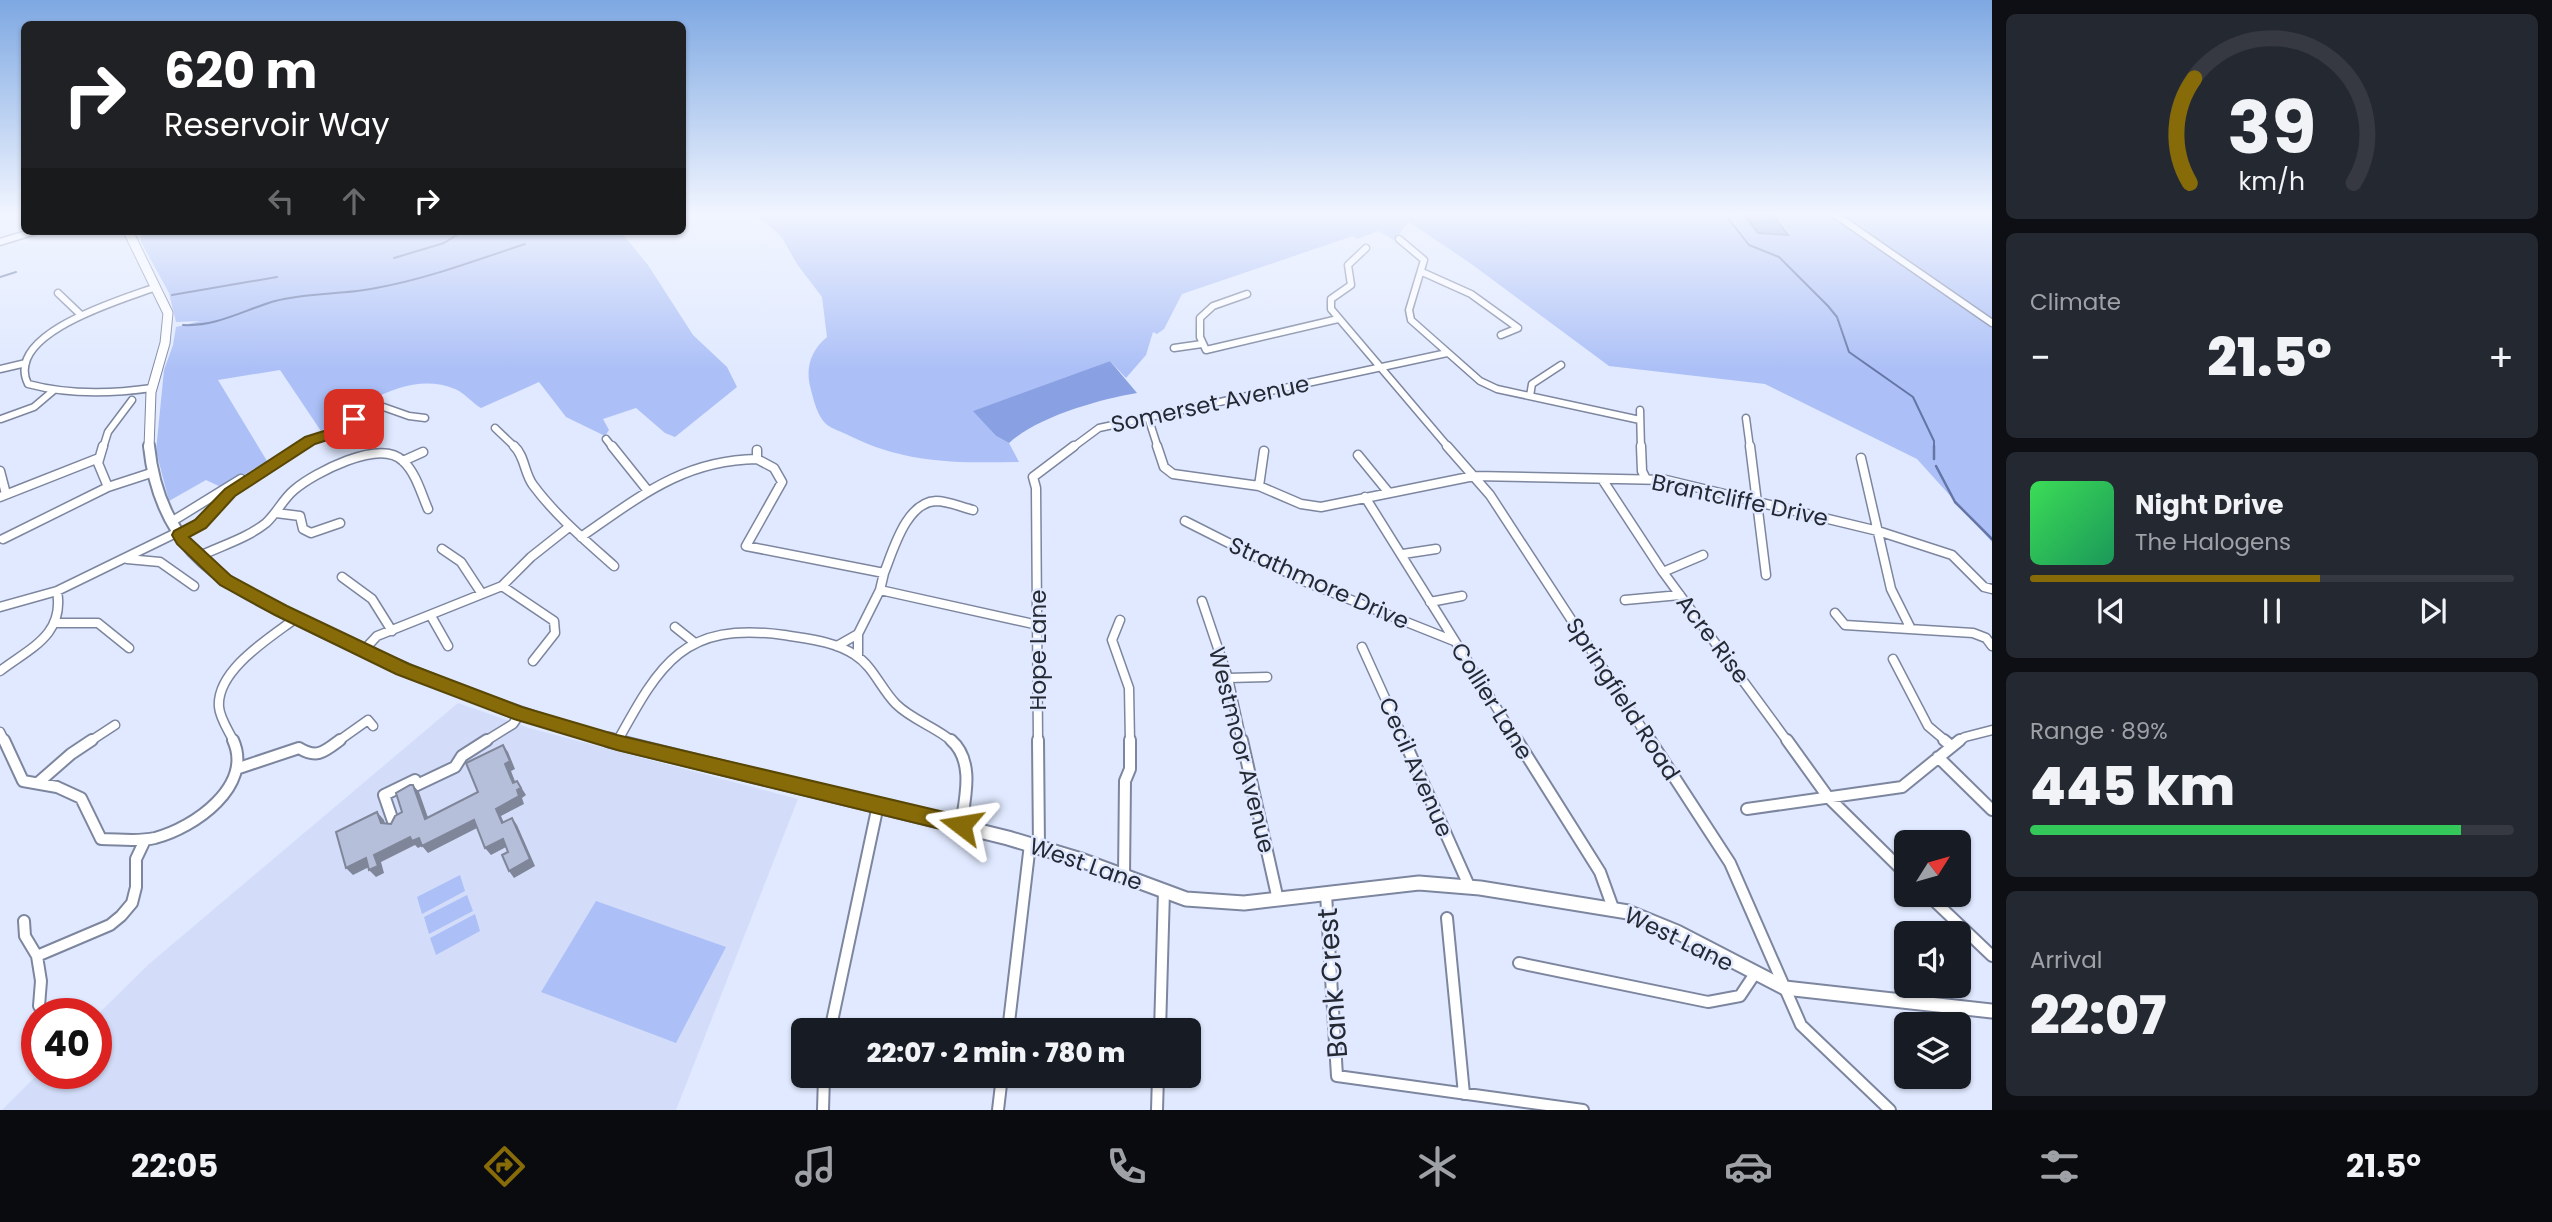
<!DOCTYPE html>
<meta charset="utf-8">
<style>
:root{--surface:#171b24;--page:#242831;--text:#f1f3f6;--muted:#9ea1a6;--line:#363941;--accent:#876b08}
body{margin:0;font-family:Poppins,sans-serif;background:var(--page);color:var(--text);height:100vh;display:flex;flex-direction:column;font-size:26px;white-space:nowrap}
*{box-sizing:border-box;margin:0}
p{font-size:23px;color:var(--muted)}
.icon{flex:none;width:38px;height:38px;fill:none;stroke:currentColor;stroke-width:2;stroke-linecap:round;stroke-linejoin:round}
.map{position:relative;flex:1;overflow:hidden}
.sheet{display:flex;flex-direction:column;gap:14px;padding:14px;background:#0d0f14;width:560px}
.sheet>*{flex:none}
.hud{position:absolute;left:21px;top:21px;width:665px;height:214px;border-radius:10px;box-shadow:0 2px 5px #0004;background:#202124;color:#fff;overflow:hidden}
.needle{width:46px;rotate:53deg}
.buttons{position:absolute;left:1894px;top:830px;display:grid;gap:14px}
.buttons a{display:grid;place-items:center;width:77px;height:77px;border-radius:10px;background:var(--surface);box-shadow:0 2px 5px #0004;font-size:35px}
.speed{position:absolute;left:21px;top:998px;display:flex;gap:14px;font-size:35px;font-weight:700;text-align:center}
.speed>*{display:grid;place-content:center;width:91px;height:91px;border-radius:50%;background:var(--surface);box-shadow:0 2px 5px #0004;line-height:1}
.speed .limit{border:10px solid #d22;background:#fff;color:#111}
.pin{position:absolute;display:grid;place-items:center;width:60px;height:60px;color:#fff;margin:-30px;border-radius:14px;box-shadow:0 4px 10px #0006}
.me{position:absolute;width:77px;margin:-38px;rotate:284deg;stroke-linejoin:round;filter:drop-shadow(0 0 5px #0008)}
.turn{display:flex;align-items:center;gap:24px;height:147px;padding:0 28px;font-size:32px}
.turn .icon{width:91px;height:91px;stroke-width:2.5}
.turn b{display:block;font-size:49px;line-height:60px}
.lanes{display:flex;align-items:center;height:66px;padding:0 28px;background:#0003;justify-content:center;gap:35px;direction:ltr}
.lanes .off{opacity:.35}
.big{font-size:52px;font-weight:800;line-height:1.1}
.sheet .card{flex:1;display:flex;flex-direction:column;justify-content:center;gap:10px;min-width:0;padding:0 24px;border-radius:10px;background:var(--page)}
.sheet .dial{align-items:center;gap:0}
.dial svg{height:182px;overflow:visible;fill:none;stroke:var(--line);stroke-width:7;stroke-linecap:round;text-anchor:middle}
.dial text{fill:var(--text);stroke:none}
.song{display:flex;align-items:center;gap:21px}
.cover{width:84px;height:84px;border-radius:10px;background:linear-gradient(135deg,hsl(130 70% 55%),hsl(150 70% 35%))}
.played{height:7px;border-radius:4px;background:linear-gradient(90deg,var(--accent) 60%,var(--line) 60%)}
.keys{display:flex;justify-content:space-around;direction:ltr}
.heat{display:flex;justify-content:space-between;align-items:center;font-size:38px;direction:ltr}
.charge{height:10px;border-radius:5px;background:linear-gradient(90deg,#34c759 89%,var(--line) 0)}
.trip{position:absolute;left:791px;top:1018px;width:410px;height:70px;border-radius:10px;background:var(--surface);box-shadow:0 2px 5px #0004;font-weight:800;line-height:70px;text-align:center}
.menu{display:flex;height:112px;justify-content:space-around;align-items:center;background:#090b0e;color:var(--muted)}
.menu .icon{width:49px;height:49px}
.menu .selected{color:var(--accent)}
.menu b{font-size:32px;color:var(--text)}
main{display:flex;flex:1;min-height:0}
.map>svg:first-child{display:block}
.built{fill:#d3ddf9}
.green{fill:#acc0f7}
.forest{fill:#89a0e3}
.water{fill:#7f95d8;stroke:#6475a6;stroke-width:2}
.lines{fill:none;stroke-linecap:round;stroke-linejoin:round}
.stream-far1{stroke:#6475a6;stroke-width:2}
.stream{stroke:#6475a6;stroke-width:2.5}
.street-far2-casing{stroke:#7d869f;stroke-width:9}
.street-far1-casing{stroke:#7d869f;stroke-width:11}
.street-casing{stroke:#7d869f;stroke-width:14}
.secondary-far2-casing{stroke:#7d869f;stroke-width:11}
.secondary-far1-casing{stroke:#7d869f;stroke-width:14}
.secondary-casing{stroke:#7d869f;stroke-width:17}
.street-far2{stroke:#fff;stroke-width:6}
.street-far1{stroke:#fff;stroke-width:8}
.street{stroke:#fff;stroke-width:10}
.secondary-far2{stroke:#fff;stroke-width:9}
.secondary-far1{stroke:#fff;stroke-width:10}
.secondary{stroke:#fff;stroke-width:13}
.shaded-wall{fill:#7f8699}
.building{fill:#b5bfda;stroke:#7f8699;stroke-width:2}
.route{fill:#876b08;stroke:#584605;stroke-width:2}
.labels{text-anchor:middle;stroke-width:5;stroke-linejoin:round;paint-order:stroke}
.street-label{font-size:23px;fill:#252933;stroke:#e0e9ff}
.near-street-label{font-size:28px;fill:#252933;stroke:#e0e9ff}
</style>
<main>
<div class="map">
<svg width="1992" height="1110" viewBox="0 0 1992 1110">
<rect width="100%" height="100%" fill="#e0e9ff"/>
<path class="built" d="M458 703 529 728 798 799 676 1110H2L39 1073H96V1016L149 964Z"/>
<path class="green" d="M754 213H1727L1749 242 1729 213H1992V542L1917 459 1765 384 1609 366 1470 263 1409 222 1394 240 1379 231 1357 239 1353 236 1182 294 1164 329 1157 334 1153 332 1146 355 1126 378 1110 361 974 411 996 436 1009 443 1019 462C957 463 907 464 850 436 843 432 832 429 826 424 817 415 814 401 811 390 805 369 810 351 827 337L822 297 797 264 781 236Z
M149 231H620L648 265 693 335 727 367 737 387 675 437 665 433 636 408 603 419 609 430 605 436 566 417 539 382 481 408C472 403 465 393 455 389 408 369 358 407 321 431L280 370 218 380 267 461 223 488 206 480 169 501 156 451 164 370 173 345 176 327 200 321 176 322 169 293 141 242V235Z
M460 875 465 891 422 914 417 897Z
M467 895 473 911 429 934 424 917Z
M596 901 726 947 676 1043 541 992Z
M475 914 480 931 436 955 430 938Z"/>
<path class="forest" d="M1110 361 1137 393C1100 399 1037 417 1009 443L996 436 973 411Z"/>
<path class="water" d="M1743 213 1772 214 1788 235 1758 233Z"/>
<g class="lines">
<path class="stream-far1" d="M1724 213 1749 245 1779 257 1828 306 1837 317 1849 352 1913 397 1934 441V448
M394 258 444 243 463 231
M0 277 16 272
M172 295 277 277
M183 325C216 327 244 310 275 301 309 292 343 295 376 288 427 279 476 260 525 244"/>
<path class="stream" d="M1934 446V459
M1936 466 1955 502 1992 539"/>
<g class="street-far2-casing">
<path id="street-far2" d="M1833 213 1992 323
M1399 239 1424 260 1409 310 1411 320 1480 381 1497 389 1640 420
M0 242 36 231
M1366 248 1348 265 1351 285 1331 299V309L1449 448
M1422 272 1471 294 1518 328 1501 335
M58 293 81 315
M1247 294 1213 306 1200 318V337L1206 350 1338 319
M1174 348 1202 344
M0 369 26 363
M152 388C110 394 69 395 28 384 3 333 124 299 156 287
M1530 396 1532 384 1561 365
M1640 410 1641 448
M1148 417 1158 448
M1746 418 1750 448
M1 419 34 407 54 390
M495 428 516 448
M606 439 613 448
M103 448 108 432 132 400
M299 448 310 441 332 434 375 404 409 416 425 418
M1072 448 1099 428 1447 353"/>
</g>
<g class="street-far1-casing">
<path id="street-far1" d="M103 446 98 463 108 487 151 473
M514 446C525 456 524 473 533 485 556 516 585 540 614 566
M612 446 648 491
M1157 446 1164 467 1173 474 1259 486 1301 504 1321 507 1474 476 1666 480 1878 531 1952 555 1984 587 1992 589
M1447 446 1490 495 1651 742
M1641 446 1642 471 1646 479
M1750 446 1766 575
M757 450V459L774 468 782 482 746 546 884 573 880 590 1038 625
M1358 455 1389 493
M1861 458 1891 589 1910 627
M403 461 423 452
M0 471 6 494
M1602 479 1663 572 1788 742
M1259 486 1264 451
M0 497 99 458
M1365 497 1518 742
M276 513 300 516 303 529 311 533 340 523
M1185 521 1306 582 1454 641
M171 522 241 479
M180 535 200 524 230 492 301 446
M581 537C639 497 683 460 757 459
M3 539 108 487
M442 549 461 562 482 594
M1403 554 1436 549
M198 557C220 546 246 539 266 523 277 513 283 499 294 490 314 473 380 438 403 461 416 473 421 493 428 509
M127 559 160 562 194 586
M1663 572 1703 555
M884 573C893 551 906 502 936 501 948 501 961 507 973 510
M342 577 372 599 392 631
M502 586 554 621 555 633 533 661
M1625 600 1680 595
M1202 601 1228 678 1242 742
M1430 602 1462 596
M0 607 57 591 178 532
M1835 613 1845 625 1973 633 1986 638 1992 646
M431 616 448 646
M1120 620 1112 640 1129 688 1130 742
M57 623H98L129 648
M675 627 695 643
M858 634 880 590
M837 646 858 634V656
M1362 647 1405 742
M363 651 377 636 502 586 531 557 569 527
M1893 659 1928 726 1947 742
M0 671C30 648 65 635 57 591
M1228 678 1267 677
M0 732 5 742
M89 742 115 725
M234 742C229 731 220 719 219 707 216 670 271 637 296 618
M337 742 368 720 373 726
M484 742 513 724 520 714
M617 742C660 664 683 621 784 635 808 639 834 641 855 655 873 666 881 689 896 704 912 720 936 727 953 742
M1038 742 1036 488 1033 477 1074 446
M1957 742 1965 737 1992 730"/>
</g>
<g class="street-casing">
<path id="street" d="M4 740 23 781 57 787 81 798 101 839C119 839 137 842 155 838 194 828 254 786 233 740
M951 740C975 761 965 798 961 825
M1038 740 1039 847
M1242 740 1278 900
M1404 740 1470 888
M1517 740 1600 872 1613 908
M1650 740 1730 863 1801 1025 1890 1110
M1787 740 1828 797 1906 874
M1944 740 1951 746
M617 743 618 740
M1938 757 1992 810
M239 768 299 748C317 759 324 752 340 740
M39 782 71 754 92 740
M1747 809 1902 787 1960 740
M394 824 384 795 415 780 417 785 455 767 462 756 487 740
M1124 876 1125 781 1130 769V740
M1326 894 1337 1076 1583 1110
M1927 894 1992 956
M1447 918 1464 1094
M24 921 25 936 37 956 110 925 121 916 132 903 136 887V859L145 840
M37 956 41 981 39 1006
M1519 963 1708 1002 1740 996 1754 975
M830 1031 878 805
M1008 1031 1030 844
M1160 1031 1164 891
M823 1110 824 1076
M998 1110 1002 1076
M1157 1110 1158 1076"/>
</g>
<g class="secondary-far2-casing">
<path id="secondary-far2" d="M128 231 168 313 165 343 151 392 149 448"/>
</g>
<g class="secondary-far1-casing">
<path id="secondary-far1" d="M149 446C153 485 167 523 193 552 225 586 269 605 309 625 408 673 510 713 616 742"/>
</g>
<g class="secondary-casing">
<path id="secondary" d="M609 740 1008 838 1081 860 1186 899 1244 903 1419 883 1480 888 1628 912 1677 932 1785 988 1992 1011"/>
</g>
<use href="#street-far2" class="street-far2"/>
<use href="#street-far1" class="street-far1"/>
<use href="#street" class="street"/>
<use href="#secondary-far2" class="secondary-far2"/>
<use href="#secondary-far1" class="secondary-far1"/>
<use href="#secondary" class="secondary"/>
</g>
<path class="shaded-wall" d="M503 745 508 752 515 769 511 771 518 789 517 781 526 795 522 798 524 804 501 816 507 830 502 823 496 809 513 783 505 764Z
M413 785 419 792 431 826 425 819Z
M377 812 384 820 387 831 381 823Z
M512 818 517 825 535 866 514 878 509 871Z
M474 820 479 827 428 853 422 846 418 848 415 845 381 862 384 873 376 877 369 870 374 855 410 837 419 838Z
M503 839 508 846 491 855 485 848Z
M366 858 373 865 353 875 346 868Z"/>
<path class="building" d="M503 745 510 761 505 764 513 783 517 781 521 788 517 790 519 796 496 809 502 823 512 818 530 859 509 871 502 855 508 852 503 839 485 848 474 820 422 846 419 838 412 841 410 837 374 855 378 866 369 870 366 858 346 868 336 832 377 812 381 823 391 824 395 816 402 812 396 793 410 785H413L425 819 478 792 466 763Z"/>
<linearGradient id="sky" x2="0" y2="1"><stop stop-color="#7ea8e2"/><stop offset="0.58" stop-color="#f1f5ff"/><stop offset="1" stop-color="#f1f5ff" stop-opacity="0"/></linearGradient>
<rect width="1992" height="369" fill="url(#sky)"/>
<path class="route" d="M354 414 359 416V423L337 437 315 444 235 496 206 528 189 537 231 576 287 606 409 664 522 707 617 735 961 816 968 819 971 825 968 831 961 834 617 750 514 719 396 674 275 615 220 585 177 544 172 535 174 531 195 520 225 489 305 437 327 430Z"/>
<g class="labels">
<g class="street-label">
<text transform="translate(1210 404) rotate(-12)" y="8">Somerset Avenue</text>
<text transform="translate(1740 500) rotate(12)" y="8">Brantcliffe Drive</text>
<text transform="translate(1319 583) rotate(24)" y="8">Strathmore Drive</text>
<text transform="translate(1713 639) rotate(53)" y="8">Acre Rise</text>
<text transform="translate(1038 650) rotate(-90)" y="8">Hope Lane</text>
<text transform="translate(1623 699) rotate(57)" y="8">Springfield Road</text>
<text transform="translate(1492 701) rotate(58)" y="8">Collier Lane</text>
<text transform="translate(1242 750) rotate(76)" y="8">Westmoor Avenue</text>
<text transform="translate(1416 767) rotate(66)" y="8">Cecil Avenue</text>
<text transform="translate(1086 864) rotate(19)" y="8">West Lane</text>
<text transform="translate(1679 939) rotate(26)" y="8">West Lane</text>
</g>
<g class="near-street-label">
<text transform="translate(1332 983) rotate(-94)" y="10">Bank Crest</text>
</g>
</g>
</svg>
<div class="buttons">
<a><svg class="needle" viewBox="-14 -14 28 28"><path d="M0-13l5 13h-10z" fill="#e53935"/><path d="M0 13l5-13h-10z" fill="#9ea1a6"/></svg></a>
<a><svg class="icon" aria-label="sound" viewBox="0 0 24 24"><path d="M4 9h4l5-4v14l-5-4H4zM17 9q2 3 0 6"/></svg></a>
<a><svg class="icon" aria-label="layers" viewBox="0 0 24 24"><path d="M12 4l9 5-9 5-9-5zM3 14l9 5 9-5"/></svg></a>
</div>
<div class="speed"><div class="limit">40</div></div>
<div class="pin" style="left:354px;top:419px;background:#d93025"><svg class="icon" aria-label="arrive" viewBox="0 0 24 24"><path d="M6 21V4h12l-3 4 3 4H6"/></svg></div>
<svg class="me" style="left:961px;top:825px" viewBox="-20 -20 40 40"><path d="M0-17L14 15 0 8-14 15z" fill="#876b08" stroke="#fff" stroke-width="4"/></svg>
<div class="trip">22:07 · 2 min · 780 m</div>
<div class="hud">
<div class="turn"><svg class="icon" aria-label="right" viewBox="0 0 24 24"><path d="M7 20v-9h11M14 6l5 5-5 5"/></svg><div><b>620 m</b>Reservoir Way</div></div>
<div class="lanes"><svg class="icon off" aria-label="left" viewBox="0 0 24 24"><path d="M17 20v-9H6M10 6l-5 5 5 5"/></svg><svg class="icon off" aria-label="ahead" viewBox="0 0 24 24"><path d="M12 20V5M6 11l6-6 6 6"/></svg><svg class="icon" aria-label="right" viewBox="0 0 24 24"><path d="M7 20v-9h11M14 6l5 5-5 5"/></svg></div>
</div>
</div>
<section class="sheet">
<div class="card dial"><svg viewBox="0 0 100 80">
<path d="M14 69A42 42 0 1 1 86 69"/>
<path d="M14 69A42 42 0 0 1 16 23" stroke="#876b08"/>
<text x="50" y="56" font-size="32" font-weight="700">39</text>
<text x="50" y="72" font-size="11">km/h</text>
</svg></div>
<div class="card"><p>Climate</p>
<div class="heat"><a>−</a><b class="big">21.5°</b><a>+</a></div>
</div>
<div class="card">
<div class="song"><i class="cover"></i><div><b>Night Drive</b><p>The Halogens</p></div></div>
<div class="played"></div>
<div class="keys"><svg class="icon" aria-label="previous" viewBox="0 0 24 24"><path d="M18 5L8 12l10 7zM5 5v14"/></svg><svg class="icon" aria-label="pause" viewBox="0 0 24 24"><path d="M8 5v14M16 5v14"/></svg><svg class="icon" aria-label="next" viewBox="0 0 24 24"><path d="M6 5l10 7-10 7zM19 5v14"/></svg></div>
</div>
<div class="card"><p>Range · 89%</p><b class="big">445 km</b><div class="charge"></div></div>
<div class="card"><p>Arrival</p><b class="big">22:07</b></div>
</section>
</main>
<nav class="menu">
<b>22:05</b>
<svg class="icon selected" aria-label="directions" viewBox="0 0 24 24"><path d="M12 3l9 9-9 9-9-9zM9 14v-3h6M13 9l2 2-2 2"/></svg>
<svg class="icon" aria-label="music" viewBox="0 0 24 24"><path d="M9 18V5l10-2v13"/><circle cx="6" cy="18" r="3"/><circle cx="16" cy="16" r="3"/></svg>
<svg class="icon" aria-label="phone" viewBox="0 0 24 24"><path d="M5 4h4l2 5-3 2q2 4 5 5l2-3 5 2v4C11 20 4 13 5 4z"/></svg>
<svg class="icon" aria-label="climate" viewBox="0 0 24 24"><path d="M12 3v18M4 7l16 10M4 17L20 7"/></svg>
<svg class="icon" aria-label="car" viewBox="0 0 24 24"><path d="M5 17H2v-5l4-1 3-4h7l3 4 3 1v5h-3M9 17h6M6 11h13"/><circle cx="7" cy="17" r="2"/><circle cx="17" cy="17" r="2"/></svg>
<svg class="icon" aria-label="filters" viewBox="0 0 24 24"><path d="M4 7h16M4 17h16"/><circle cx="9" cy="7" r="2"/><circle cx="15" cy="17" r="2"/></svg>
<b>21.5°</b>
</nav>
